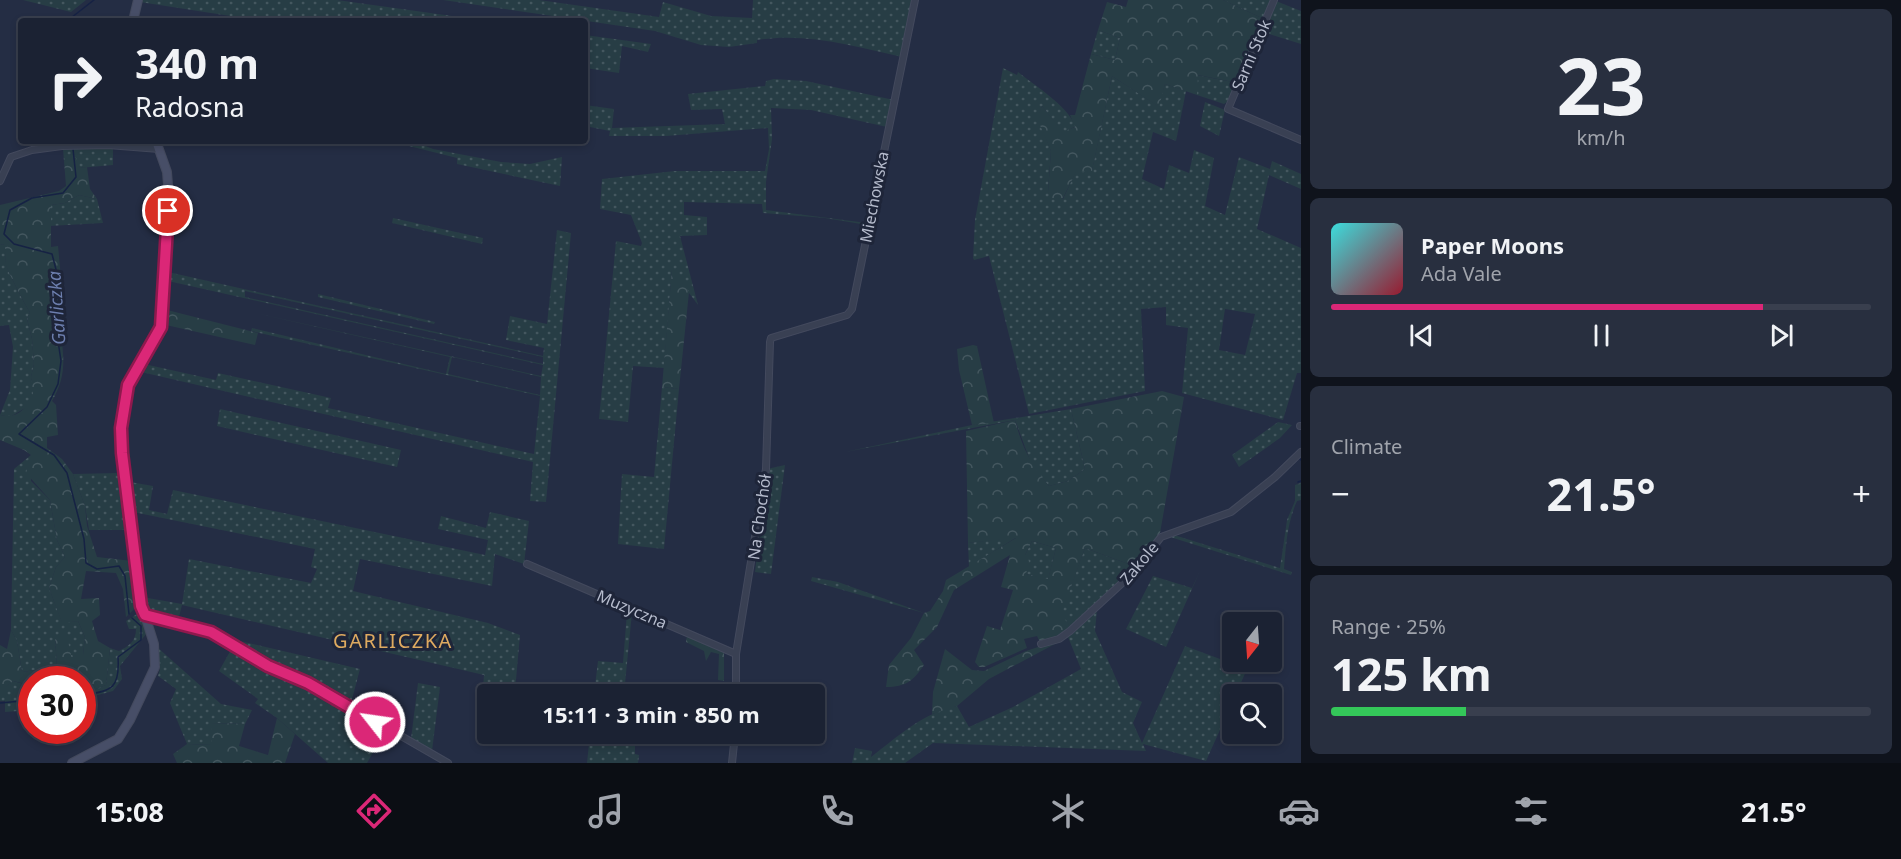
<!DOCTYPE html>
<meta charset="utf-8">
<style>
:root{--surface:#1b2233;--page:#282f3f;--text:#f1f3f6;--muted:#a0a4ac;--line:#393f4e;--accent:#db2777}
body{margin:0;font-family:"Noto Sans",sans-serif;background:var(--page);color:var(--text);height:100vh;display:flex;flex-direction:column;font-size:22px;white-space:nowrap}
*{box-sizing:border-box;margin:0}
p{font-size:20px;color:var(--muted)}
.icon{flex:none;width:33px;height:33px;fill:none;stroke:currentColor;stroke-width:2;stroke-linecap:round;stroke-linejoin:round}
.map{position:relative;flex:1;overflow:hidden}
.sheet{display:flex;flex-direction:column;gap:9px;padding:9px;background:#0f131c;width:600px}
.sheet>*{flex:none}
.banner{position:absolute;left:18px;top:18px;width:570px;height:126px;border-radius:6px;box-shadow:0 3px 9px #0003,0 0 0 2px var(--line);background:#1b2233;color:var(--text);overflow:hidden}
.needle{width:39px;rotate:197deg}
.fabs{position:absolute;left:1222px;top:612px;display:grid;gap:12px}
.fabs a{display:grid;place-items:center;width:60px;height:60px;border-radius:6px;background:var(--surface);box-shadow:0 3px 9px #0003,0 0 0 2px var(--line);font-size:30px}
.speed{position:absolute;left:18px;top:666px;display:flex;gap:12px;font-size:30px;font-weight:700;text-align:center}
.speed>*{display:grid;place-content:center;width:78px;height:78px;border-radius:50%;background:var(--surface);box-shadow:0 3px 9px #0003,0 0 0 2px var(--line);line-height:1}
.speed .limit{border:9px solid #d22;background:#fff;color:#111}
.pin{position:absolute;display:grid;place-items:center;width:51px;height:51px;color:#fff;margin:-26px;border:3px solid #fff;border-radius:50%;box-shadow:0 2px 6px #0007}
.me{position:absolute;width:66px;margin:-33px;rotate:300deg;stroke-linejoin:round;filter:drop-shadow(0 0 4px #0008)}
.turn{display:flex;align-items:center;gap:21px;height:126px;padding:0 18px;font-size:27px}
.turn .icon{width:78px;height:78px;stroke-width:2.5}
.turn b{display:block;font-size:42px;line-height:51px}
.big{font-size:45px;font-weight:700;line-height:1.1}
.sheet .card{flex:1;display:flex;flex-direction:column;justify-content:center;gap:9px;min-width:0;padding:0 21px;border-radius:9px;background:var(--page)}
.sheet .dial{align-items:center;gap:0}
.dial b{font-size:78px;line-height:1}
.song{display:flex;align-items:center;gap:18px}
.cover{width:72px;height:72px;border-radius:9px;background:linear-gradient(135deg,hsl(180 70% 55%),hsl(350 70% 35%))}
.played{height:6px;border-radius:3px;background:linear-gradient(90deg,var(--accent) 80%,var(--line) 80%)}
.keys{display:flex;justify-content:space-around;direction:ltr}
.heat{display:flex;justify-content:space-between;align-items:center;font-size:33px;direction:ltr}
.charge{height:9px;border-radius:4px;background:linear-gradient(90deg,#34c759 25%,var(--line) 0)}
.trip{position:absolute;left:477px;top:684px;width:348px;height:60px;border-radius:6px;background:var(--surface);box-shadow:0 3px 9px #0003,0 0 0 2px var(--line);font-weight:700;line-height:60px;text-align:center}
.dock{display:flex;height:96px;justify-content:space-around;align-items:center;background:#0b0e14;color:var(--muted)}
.dock .icon{width:42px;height:42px}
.dock .on{color:var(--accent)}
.dock b{font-size:27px;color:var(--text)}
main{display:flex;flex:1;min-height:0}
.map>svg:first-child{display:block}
.green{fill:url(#green-dots);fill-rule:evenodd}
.forest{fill:url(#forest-crowns);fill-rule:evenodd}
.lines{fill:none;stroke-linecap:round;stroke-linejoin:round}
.stream{stroke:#162244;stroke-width:1.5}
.street-casing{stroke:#43495d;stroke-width:8}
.secondary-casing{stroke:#43495d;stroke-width:10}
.street{stroke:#394053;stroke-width:6}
.secondary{stroke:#474e67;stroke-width:8}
.route-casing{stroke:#8e194d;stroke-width:15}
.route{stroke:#db2777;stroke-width:10}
.labels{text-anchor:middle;stroke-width:6;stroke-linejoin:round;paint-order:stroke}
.street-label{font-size:16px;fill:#b6bccd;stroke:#1e2539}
.water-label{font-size:18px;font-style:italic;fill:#6d7faf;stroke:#1e2539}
.quarter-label{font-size:20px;letter-spacing:1.5px;fill:#deaa60;stroke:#1e2539}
</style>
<main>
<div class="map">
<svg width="1301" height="763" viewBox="0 0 1301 763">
<defs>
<pattern id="green-dots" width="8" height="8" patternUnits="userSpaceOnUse" patternTransform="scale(1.5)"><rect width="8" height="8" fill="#273d45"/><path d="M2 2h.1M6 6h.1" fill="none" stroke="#44575f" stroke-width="1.8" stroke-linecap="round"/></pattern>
<pattern id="forest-crowns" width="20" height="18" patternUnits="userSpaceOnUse" patternTransform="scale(1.5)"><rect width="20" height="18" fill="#273d45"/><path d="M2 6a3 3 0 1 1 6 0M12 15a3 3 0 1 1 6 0" fill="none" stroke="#44575f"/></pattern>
</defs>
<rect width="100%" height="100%" fill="#242d44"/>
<path class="green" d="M23 0H86L71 12Z
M140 0H337L488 21H262L140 2Z
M443 0H539L659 17 663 2 711 16 752 18 753 0H913L902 57C856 46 804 32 757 40V43L729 47 701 45 655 31Z
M1223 0H1272L1264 19Z
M1276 1 1301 11V44L1263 32Z
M1098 30 1120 38 1115 60 1091 54Z
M585 35 651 44 648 52 622 46 619 73 585 68Z
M1003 68 1017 75 1018 72C1038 88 1064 103 1076 126L1063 133 1042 106 1038 118 1051 151 1048 191 1052 199H1063L1076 171 1092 170 1112 76 1158 106 1165 84 1186 91 1176 141 1153 132 1142 179 1164 189 1169 165 1189 173 1194 150 1214 158 1205 206 1225 215 1239 157 1270 169 1272 161 1301 174V189L1269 175 1257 229 1301 248V373H1297L1283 420 1182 393 1188 328 1166 325V307L1141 309 1145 391 1029 414 989 256 974 260 973 258 975 220ZM1225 309 1255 314 1245 355 1219 350Z
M1197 75 1238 83 1231 99 1224 104 1197 95Z
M774 79 806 81 894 100 887 127 811 110 771 108 772 139 766 182V210L867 223V225L825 218 763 213 762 204 684 202V215L707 217V235L680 236 698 305 672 270 664 368 633 366 628 422 599 419 616 241 641 246 642 243 631 215 600 209 602 179 675 171H765L769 149 768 128 666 136H609L610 131 585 126V105L614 109 612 128 725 124 722 109 691 110 688 94 765 86 766 81Z
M1205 102 1225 110 1219 136 1200 126Z
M400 141H413L433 149 501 162 530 164 562 157 560 186 457 164V158L409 146Z
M113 147V165L79 168 67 158 64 161 63 149Z
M79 195 97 199 103 223 49 226 51 205 65 203Z
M393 218 483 238 482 244 392 223Z
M557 230 571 233 546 502 530 501 533 462 141 372 144 364 216 380 218 373 331 398 328 408 534 454 540 396 251 331 252 328 446 374 450 357 255 313 541 376 543 365 168 281V272L543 356 544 348 506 340 510 316 547 324ZM245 291 543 357V364L245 297ZM452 357 541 377 540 395 448 374Z
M0 244 5 245C6 251 5 258 6 264 6 268 26 307 30 312L27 319 32 339 34 364 31 377 34 394 27 407 10 417 0 415 10 390 13 347 9 325 0 326Z
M318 294 435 322 434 324 318 297Z
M662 387 679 389 664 549 618 544 622 474 654 477Z
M220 409 401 450 397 467 217 426Z
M1071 409 1085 469 1068 481 1049 486 1032 466 1015 420 845 452 972 425Z
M1278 422 1292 425 1280 438 1239 467 1232 455Z
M31 455V481L50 500 57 540 65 557 56 567 49 588 62 622 78 621 85 637 83 655H71L55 637 57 667 22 672 17 641 11 630 14 469Z
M785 465 771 574 755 572 767 469Z
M119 473 128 530H89L85 506 73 474Z
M130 482 153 486 149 510 167 514 173 490 485 555 488 540 438 529 441 516 486 528 490 512 529 521 524 564 495 554 492 586 360 559 353 591 488 623 520 635 515 691 500 689 499 694H488V734H496V739L479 738 484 675 182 605 178 621C159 616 146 619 142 597L182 604 189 559 311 583 317 569 311 567 315 549 133 512Z
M1301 483V500L1297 501C1287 523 1286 545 1284 569L1292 572 1291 575 1167 536 1174 535 1280 568 1287 520 1295 501V485Z
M1017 537 969 567 968 543Z
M1032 541 1056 548 1048 580 1026 574 1025 555Z
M1085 548 1134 566 1072 628 1060 615Z
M1200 571 1166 647 1126 629 1153 576 1192 588Z
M812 577 838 582 924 613 811 581Z
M1097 610 1095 631 1122 692 1142 702 1133 723 1142 743 1185 646 1247 669 1236 694H1233V701L1206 761 1143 744 1146 751 933 743 905 763H852L855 748 872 751 871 757C897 737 924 712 957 706L969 727 1013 707 1081 669 1068 637Z
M627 612H632L624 694H594L598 661 623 663Z
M137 614 142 615 147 633 120 666 122 679 113 691 83 699 82 694 106 685 110 648 119 651C129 646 136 641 136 629H129L126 621Z
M227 638 360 669 351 703 269 663Z
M157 647 221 704 252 710 245 724 212 723V745L187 744 170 703 176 689 158 676 160 669Z
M232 648 316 691 385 731 367 763H328L277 718 255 703 258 699 219 671Z
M13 681 31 686V710L5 712V701H0V691Z
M418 683 440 687 432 751 411 739Z
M590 734H620V739L635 740V754L639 755 638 763H587Z"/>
<path class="forest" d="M1128 0H1223L1264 19 1238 83 1198 75 1197 95 1165 84 1159 107 1112 76 1092 171 1076 172 1062 200 1051 199 1048 192 1051 151 1037 118 1042 106 1063 132 1075 127 1070 115H1075L1091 54 1115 60 1120 38 1098 30 1107 2 1126 7Z
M66 158H76L79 168 87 167 90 189 97 199 79 195 65 203 51 205V247L58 246 64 311H58C61 346 71 369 52 401L56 405 58 435 47 437V448L62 459 73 474 85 506 87 526 97 557 132 561 136 607 126 617 123 589 116 573 86 571 81 599 99 598 100 615 92 621 98 641 110 648 106 685 83 694 82 680 60 679 67 675C55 675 44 679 32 680L31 685 13 681 0 692V645L7 649 11 630 17 641 22 672 57 667 55 637 67 636 71 655H83L85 637 78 621 62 623 49 588 56 567 65 557 57 540 50 500 26 473 31 455 24 450 0 440V415C18 419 26 409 33 394L31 377 34 364 32 339 27 319 30 312C26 307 6 268 6 265 5 258 5 251 5 245L0 244V205L59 191 66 186 64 161Z
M672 269 689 292 679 389 662 387Z
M167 310 258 333 255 345 166 325Z
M973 345 977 346 994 423 972 425 959 370 957 349Z
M1162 391 1184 397 1160 533 1134 566 1085 548 1061 615 1072 628 1059 637 1040 642 1037 636 1024 639 1027 648 984 667H979L975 662 987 626 1000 630 1013 590 1001 587 1010 555 954 590 937 627 914 650 924 665C913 681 906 687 886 687L889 665 911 638 924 613 930 611 943 591 946 580 1016 538 968 543 966 431 1015 420C1022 447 1031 465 1049 486L1068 481 1085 469 1071 409ZM1032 541 1056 548 1048 579 1026 574 1029 561 1025 555Z
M687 635 724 652V681L718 680 719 654 711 652 706 661 704 651 686 642Z
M1068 637 989 679 957 706 932 714 933 692 945 649 972 670 984 671 1026 651Z
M277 718 295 734 285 763H177L173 754 187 744 212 745 211 723 245 724 239 746 268 755Z"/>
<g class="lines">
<path class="stream" d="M67 21 94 0
M75 142 76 141
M73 149 76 177 63 193 32 198 10 210 4 234 14 244 52 254 59 281 54 314 61 361 58 384 47 407 19 434 54 455 67 473 84 539 86 563 97 569 119 566 125 576 129 614
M1300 459 1301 460
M1298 482 1301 481
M82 695C113 692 120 687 118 657L141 640V626L132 618
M0 703 32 700"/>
<g class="street-casing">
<path id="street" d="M1274 0 1228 109 1301 140
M0 181 11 157 32 150 62 146 108 145 159 149
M1300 426H1301
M527 564 736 654
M145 615 211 632 268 666 323 691 448 763
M1041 644 1059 639 1070 631 1133 573 1161 537 1231 512 1275 477 1301 452
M736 694V654L766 469 770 342 771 338 847 315 852 309 915 0
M732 763 735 734"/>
</g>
<g class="secondary-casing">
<path id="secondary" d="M133 21 138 0
M72 763 118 739 130 720 155 667 154 644 137 590 121 441 123 404 128 385 160 333 162 324 168 185 167 172 156 141"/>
</g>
<use href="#street" class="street"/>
<use href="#secondary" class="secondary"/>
</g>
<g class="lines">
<g class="route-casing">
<path id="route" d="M168 211 161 327 128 385 121 428 122 453 141 606 145 615 211 632 268 666 308 683 375 722"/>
</g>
<use href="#route" class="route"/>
</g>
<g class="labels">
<g class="street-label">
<text transform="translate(1251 55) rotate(-67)" y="6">Sarni Stok</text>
<text transform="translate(874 197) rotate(-79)" y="6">Miechowska</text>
<text transform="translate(759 517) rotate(-82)" y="6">Na Chochół</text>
<text transform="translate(1139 563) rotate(-50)" y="6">Zakole</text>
<text transform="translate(632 609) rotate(23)" y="6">Muzyczna</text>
</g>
<g class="water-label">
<text transform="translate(57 308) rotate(-94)" y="6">Garliczka</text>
</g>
<g class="quarter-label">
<text x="393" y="648">GARLICZKA</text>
</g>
</g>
</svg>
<div class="fabs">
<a><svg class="needle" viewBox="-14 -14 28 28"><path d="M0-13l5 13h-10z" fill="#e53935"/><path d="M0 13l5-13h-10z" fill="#a0a4ac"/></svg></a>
<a><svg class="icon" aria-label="search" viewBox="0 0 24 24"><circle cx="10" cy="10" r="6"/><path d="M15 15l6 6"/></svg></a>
</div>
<div class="speed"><div class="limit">30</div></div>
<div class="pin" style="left:168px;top:211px;background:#d93025"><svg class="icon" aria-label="arrive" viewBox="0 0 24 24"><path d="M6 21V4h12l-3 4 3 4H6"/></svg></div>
<svg class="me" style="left:375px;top:722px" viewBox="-20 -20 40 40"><circle r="17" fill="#db2777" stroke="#fff" stroke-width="3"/><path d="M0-11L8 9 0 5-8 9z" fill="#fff"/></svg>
<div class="trip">15:11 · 3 min · 850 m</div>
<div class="banner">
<div class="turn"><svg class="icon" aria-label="right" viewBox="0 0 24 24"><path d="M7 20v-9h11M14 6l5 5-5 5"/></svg><div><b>340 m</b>Radosna</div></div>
</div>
</div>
<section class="sheet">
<div class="card dial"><b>23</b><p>km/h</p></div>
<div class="card">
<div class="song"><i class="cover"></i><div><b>Paper Moons</b><p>Ada Vale</p></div></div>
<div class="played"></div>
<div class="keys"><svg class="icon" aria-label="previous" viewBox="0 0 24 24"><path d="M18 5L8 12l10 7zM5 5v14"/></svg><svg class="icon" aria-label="pause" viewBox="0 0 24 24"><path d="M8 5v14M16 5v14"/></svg><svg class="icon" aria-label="next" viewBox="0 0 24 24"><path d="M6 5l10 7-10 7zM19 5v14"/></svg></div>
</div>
<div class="card"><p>Climate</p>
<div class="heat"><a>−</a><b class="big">21.5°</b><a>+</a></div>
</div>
<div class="card"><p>Range · 25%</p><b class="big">125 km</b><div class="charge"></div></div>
</section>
</main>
<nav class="dock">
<b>15:08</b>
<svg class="icon on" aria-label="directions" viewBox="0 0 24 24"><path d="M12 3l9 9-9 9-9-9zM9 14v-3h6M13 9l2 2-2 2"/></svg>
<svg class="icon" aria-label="music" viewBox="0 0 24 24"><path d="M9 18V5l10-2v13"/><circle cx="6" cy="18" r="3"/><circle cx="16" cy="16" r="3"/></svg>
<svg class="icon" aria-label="phone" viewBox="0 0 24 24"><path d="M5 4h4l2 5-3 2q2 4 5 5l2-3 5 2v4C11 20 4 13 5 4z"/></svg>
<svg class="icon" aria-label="climate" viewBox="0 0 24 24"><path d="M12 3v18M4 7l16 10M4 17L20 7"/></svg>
<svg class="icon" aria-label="car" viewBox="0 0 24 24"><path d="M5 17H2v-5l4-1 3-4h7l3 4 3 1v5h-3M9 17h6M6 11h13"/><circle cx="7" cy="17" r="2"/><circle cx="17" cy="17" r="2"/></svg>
<svg class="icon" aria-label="filters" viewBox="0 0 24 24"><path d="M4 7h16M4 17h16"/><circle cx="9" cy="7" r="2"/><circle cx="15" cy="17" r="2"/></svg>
<b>21.5°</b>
</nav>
